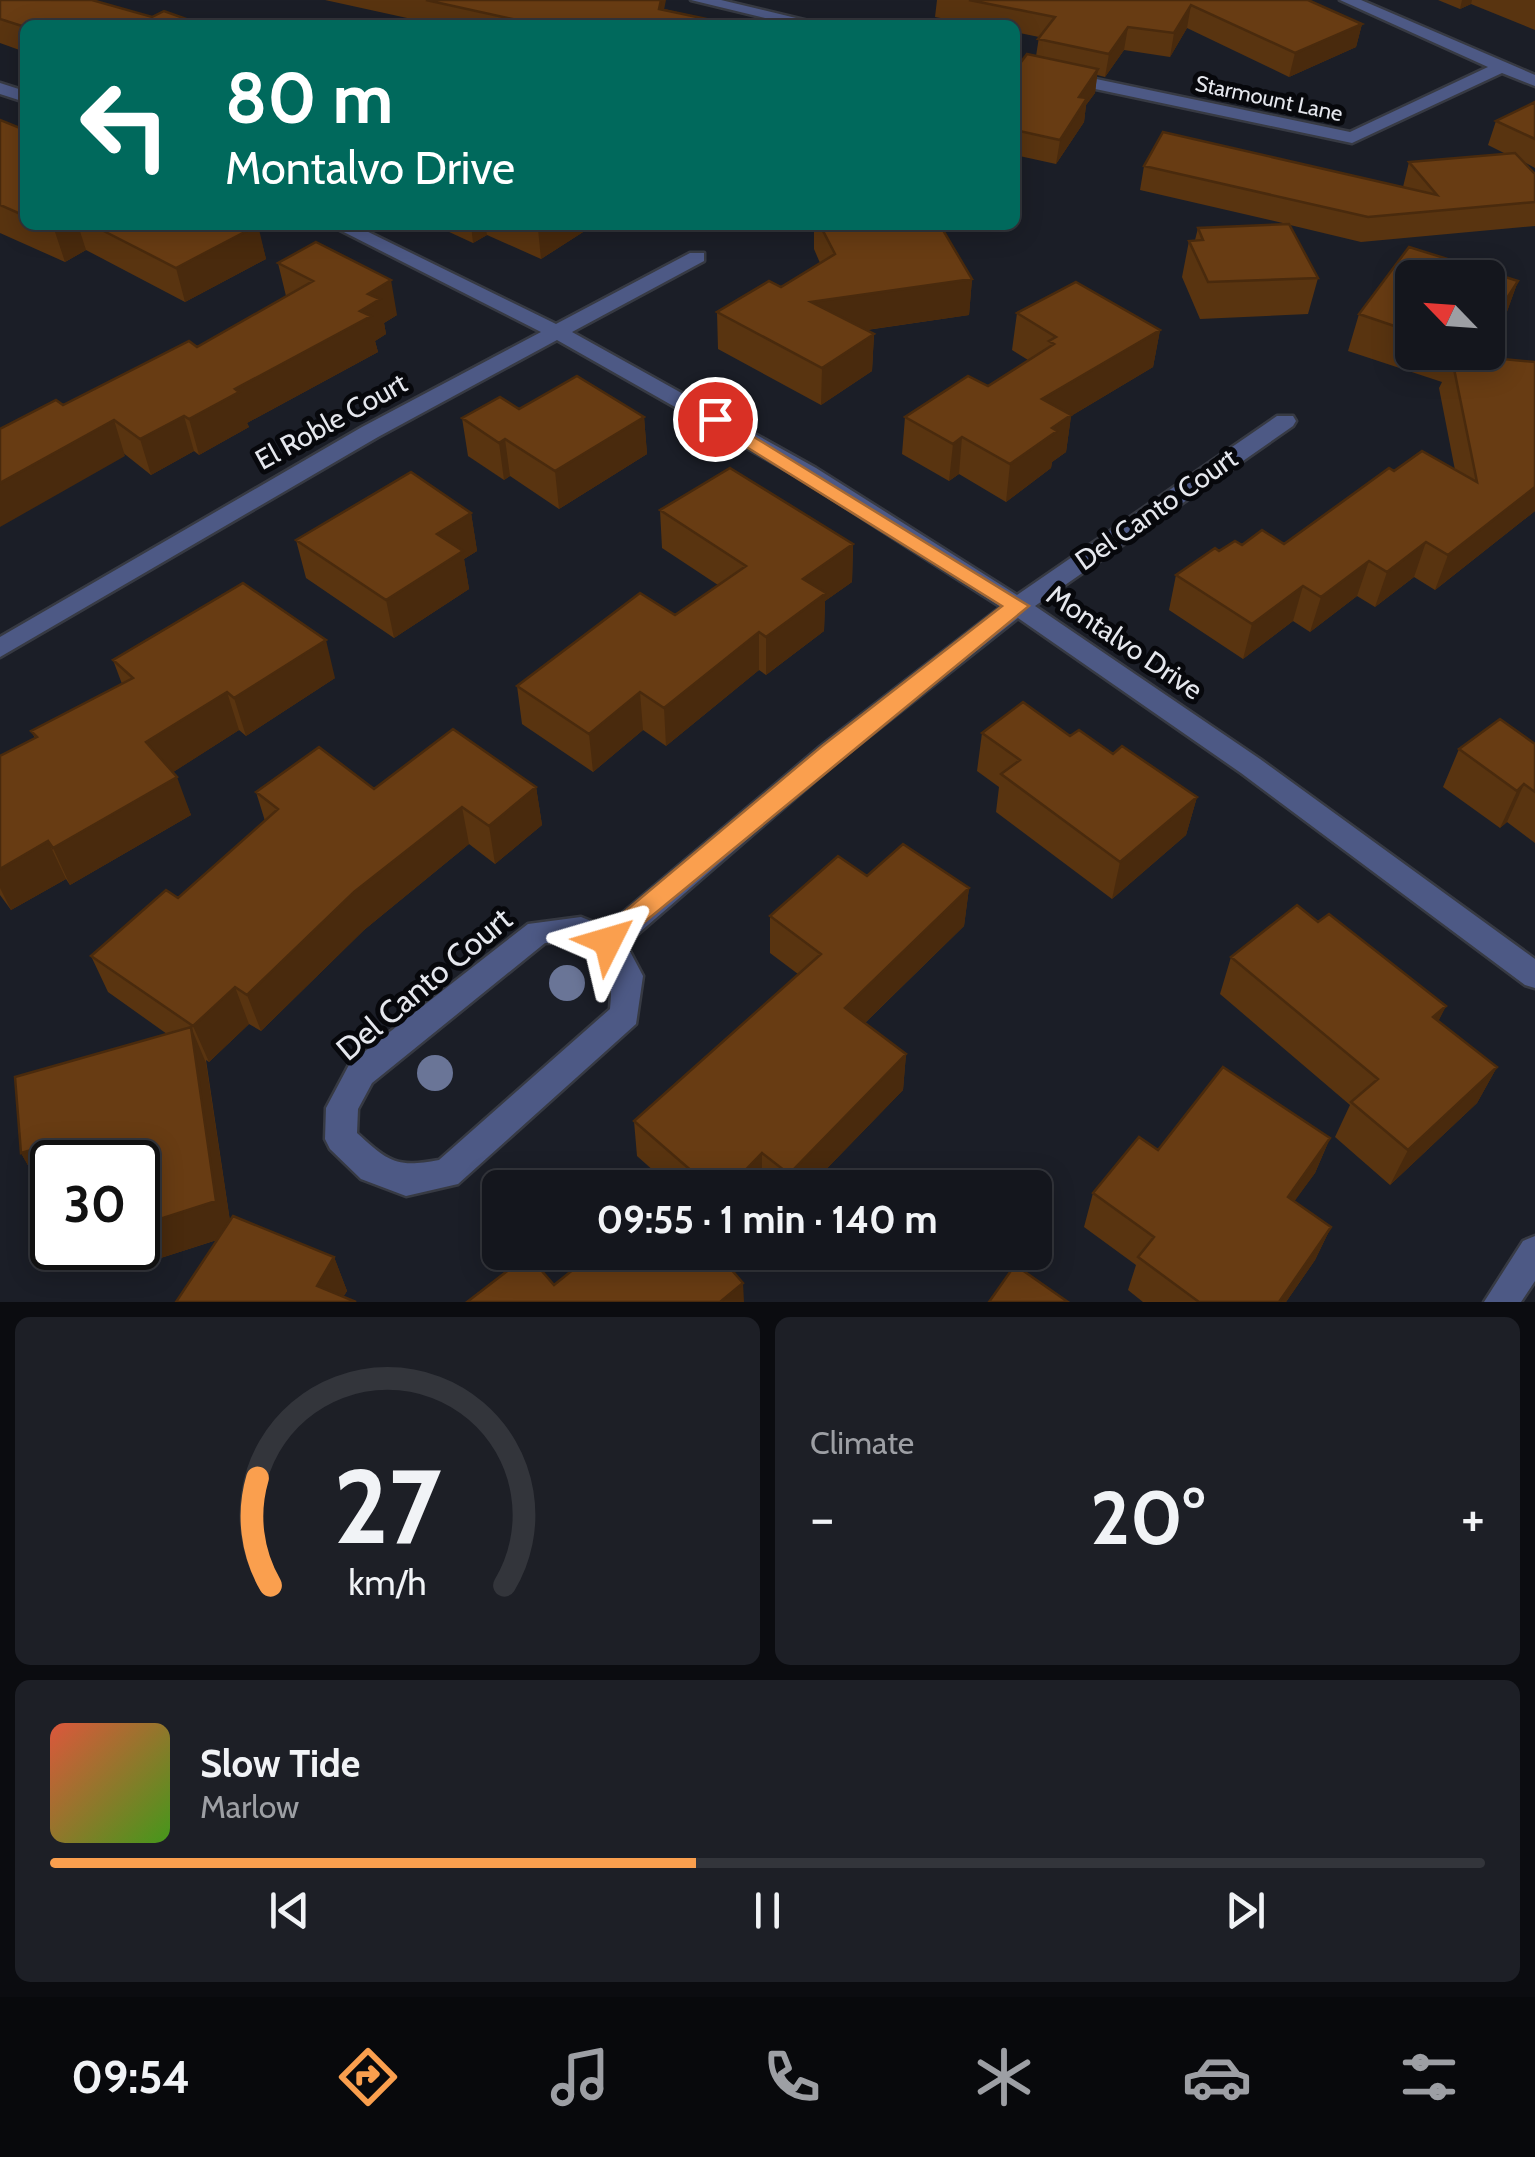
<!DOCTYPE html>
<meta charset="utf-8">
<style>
:root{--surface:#14161d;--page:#1d1f26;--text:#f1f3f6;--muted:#9d9fa4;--line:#33353b;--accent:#fa9f4e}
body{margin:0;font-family:Cabin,sans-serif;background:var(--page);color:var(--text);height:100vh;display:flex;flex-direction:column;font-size:38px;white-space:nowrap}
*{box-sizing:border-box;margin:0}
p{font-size:32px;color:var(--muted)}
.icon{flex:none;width:55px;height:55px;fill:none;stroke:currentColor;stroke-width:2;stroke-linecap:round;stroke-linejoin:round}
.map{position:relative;height:1302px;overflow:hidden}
.drawer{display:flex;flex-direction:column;gap:15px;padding:15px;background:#0b0c10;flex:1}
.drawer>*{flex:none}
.banner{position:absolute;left:20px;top:20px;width:1000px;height:210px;border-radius:15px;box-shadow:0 5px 25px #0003,0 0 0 2px var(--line);background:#00695c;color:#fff;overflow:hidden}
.needle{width:65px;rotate:295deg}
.fabs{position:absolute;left:1395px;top:260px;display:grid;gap:20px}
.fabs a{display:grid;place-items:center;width:110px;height:110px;border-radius:15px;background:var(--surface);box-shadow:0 5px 25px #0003,0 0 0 2px var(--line);font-size:50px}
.speed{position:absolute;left:30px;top:1140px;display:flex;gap:20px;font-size:50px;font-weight:700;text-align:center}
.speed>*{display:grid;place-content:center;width:130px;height:130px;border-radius:50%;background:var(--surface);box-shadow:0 5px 25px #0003,0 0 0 2px var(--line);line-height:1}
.speed .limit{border:5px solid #111;border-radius:15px;background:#fff;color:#111}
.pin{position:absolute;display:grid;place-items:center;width:85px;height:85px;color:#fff;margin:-42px;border:5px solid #fff;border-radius:50%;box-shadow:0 2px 10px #0007}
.me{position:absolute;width:110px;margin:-55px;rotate:50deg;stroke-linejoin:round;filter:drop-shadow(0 0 8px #0008)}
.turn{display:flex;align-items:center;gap:35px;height:210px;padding:0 40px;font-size:45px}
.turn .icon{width:130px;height:130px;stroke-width:2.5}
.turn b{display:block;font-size:70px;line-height:85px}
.big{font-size:75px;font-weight:700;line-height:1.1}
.drawer .card{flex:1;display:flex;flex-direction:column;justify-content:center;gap:15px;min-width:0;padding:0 35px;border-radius:15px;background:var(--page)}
.drawer .dial{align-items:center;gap:0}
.dial svg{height:260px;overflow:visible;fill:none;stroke:var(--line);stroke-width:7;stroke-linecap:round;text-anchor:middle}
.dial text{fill:var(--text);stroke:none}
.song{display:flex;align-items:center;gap:30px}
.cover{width:120px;height:120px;border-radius:15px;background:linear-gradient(135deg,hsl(10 70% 55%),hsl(100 70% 35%))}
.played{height:10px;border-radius:5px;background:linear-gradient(90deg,var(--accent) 45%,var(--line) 45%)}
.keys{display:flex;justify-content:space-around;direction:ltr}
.heat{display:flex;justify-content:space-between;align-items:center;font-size:55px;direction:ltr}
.drawer .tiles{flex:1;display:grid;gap:15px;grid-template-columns:1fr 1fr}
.card:last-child{grid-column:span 2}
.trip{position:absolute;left:482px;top:1170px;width:570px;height:100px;border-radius:15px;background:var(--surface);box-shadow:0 5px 25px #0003,0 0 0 2px var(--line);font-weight:700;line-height:100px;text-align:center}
.menu{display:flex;height:160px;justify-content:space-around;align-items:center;background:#08090c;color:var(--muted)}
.menu .icon{width:70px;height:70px}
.menu .selected{color:var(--accent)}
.menu b{font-size:45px;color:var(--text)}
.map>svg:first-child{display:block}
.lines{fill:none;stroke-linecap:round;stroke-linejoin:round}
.minor-casing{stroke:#373a43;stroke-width:5}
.minor{fill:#4d5985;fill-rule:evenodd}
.tree{fill:#6a7597}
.wall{fill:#593410}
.shaded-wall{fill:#492a0d}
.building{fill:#683c13;stroke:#492a0d;stroke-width:2.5}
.route{fill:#fa9f4e;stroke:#a26733;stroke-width:2.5}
.labels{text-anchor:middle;stroke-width:10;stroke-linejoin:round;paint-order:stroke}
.far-street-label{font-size:22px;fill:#e5e7ed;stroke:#07080c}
.street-label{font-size:28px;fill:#e5e7ed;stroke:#07080c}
.near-street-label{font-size:32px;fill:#e5e7ed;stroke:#07080c}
</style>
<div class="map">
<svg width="1535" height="1302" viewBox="0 0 1535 1302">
<rect width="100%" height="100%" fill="#1b1e27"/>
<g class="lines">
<g class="minor-casing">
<path id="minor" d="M691 0H721L825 25H794Z
M1340 0H1361L1535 75V86L1502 73 1352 143 1015 72V62L1350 132 1488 67Z
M0 83 25 91V102L0 94Z
M330 225H354L556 324 690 253H704V261L572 332 816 468 1017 595 1277 416H1293L1296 421 1293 426 1035 606 1260 759 1535 959V988L1525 985 1241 773 1018 618 839 760 626 944 643 976 636 1024 458 1184 406 1196 361 1179 330 1149 325 1139 326 1108 350 1063 528 924 581 917 606 927 821 746 1001 607 800 478 557 340 378 437 0 657V637L362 427 541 332ZM579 941C611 955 613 977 610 1009L439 1160C396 1168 389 1162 357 1133L358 1109 372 1083 545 943Z
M1535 1236V1281L1521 1302H1484L1523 1241Z"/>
</g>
<use href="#minor" class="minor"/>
</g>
<g class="tree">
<circle cx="567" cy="983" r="18"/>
<circle cx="435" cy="1073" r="18"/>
</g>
<path class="wall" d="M0 0 152 17 25 25V52L0 43Z
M325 0H624L735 25H439Z
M937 0H1308L1362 24 1356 47 1289 77 1187 28 1170 57 1124 50 1105 77 1097 75 1095 93 1086 105 1084 122 1056 164 1015 155V70L1036 56 1039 37 1015 32V25H978L935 17Z
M1438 0H1535V30L1471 4 1460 9Z
M1535 102V168L1524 162 1535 174V226L1361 242 1290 225 1318 278 1308 314 1200 319 1182 277 1189 241 1195 240 1198 228 1287 224 1140 190 1144 166 1403 187 1409 162 1506 154 1488 145 1496 121Z
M0 120 25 130V225H257L266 259 185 302 86 250 65 262 0 233Z
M434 225H594L541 259 487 235 473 243Z
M814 225H940L972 279 969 315 867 330 874 334 872 371 821 405 718 349 717 312 781 287 820 263 814 249Z
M1409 247 1518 281 1505 317 1488 345V278H1412V352H1483L1480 357 1535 362V511L1435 590 1414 577 1375 607 1357 596 1310 632 1293 621 1243 659 1169 610 1176 575 1215 548 1219 551 1235 541 1242 545 1262 530 1284 544 1389 468 1394 471 1422 451 1455 470 1439 388 1442 382 1348 351 1359 314Z
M278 263 397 315 384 323 386 334 375 341 378 352 247 423 249 427 199 455 194 451 151 475 63 405 197 347 286 296Z
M1017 313 1160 330 1153 367 1071 416 1066 452 1052 462 1051 468 1006 502 959 474 949 481 902 454 905 417 988 386 1028 360 1012 350Z
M519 409 644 417 647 454 559 509 510 476 504 480 468 456 462 418Z
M660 510 853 544 852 582 825 601 824 631 766 675 759 670 666 746 643 730 593 772 522 724 517 686 675 615 718 585 662 548Z
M471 513 477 551 464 559 469 589 394 638 306 578 296 540Z
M113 660 335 678 246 736 239 730 173 772 191 815 70 885 66 879 11 910 0 895V756L35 738 31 731 122 684Z
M453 729 536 787 542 825 495 864 469 844 364 930 261 1031 249 1024 209 1062 206 1060 230 1221 233 1216 334 1257 347 1291 343 1297 356 1302H176L217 1240 142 1264 133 1248H138V1162H52V1184L41 1188 21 1153 15 1077 167 1034 108 992 91 956 166 890 178 898 265 821 256 792 319 747 374 789Z
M982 733 1070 736 1113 754 1197 797 1186 835 1112 899 996 812 999 787 977 771Z
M1535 744V843L1507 822 1500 828 1443 787 1459 749Z
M867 876 969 888 964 926 865 1023 906 1054 903 1090 808 1188H673L637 1156 634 1121 798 974 770 953V916Z
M1318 922 1446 1006 1438 1021 1497 1067 1477 1103 1390 1185 1335 1137 1350 1105 1220 994 1231 957Z
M1330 1138 1315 1173 1294 1201 1331 1227 1315 1260 1286 1302H1143L1128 1290 1136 1265 1084 1227 1093 1193 1158 1150Z"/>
<path class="shaded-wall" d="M661 0H666L661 25 659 9Z
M1462 0H1472L1471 4 1460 9Z
M1191 5 1187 28 1170 57 1174 33Z
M1362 24 1356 47 1289 77 1295 53Z
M1128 27 1124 50 1105 77 1109 54Z
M1098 69 1095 93 1086 105 1084 122 1056 164 1060 140 1079 97Z
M61 225H78L86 250 65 262 54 229Z
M258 225 266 259 185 302 176 268Z
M471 225H485L487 235 473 243Z
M545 225H594L541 259 538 229Z
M972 279 969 315 810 338 811 302Z
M391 280 397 315 384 323 386 334 375 341 378 352 247 423 249 427 199 455 189 419 235 389 368 294Z
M1518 281 1505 317 1488 345V328Z
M1160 330 1153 367 1071 416 1066 452 1052 462 1051 468 1006 502 1010 464 1042 399Z
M874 334 872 371 821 405 822 368Z
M1472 352H1483L1460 388Z
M184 416 194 451 151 475 140 439Z
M644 417 647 454 559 509 555 471Z
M114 420 125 456 0 527V483Z
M962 437 959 474 949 481 953 444Z
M505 439 510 476 504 480 499 443Z
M1535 487V511L1435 590 1448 555Z
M471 513 477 551 464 559 469 589 394 638 386 600 437 534Z
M1426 542 1414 577 1375 607 1387 572Z
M853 544 852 582 825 601 824 631 766 675V637L803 579Z
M1369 561 1357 596 1310 632 1321 597Z
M1303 586 1293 621 1243 659 1252 624Z
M759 632V670L666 746 664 708Z
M326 640 335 678 246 736 234 698Z
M227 692 239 730 161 780 146 742Z
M640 692 643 730 593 772 589 734Z
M177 777 191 815 70 885 53 848Z
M1524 784 1507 822 1500 828 1517 791Z
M536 787 542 825 495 864 489 826Z
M1197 797 1186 835 1112 899 1120 862Z
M462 807 469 844 364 930 261 1031 247 995 354 892Z
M48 841 66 879 11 910 0 888V869Z
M969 888 964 926 843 1044 845 1008Z
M235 987 249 1024 209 1062 193 1026Z
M1446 1006 1428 1042 1433 1017Z
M191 1027 206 1063 232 1235 142 1264 133 1248H138V1225Z
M906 1054 903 1090 808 1188H788L789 1174Z
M1497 1067 1477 1103 1390 1185 1408 1150Z
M1330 1138 1315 1173 1273 1231 1288 1197Z
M59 1142 71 1162H52V1184L41 1188 21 1153Z
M762 1153V1187L728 1188Z
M1331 1227 1315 1260 1286 1302H1279Z
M334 1257 347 1291 340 1302 317 1286Z
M743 1283 744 1302H720Z"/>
<path class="building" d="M0 0H92L152 17 164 11 203 25H25V27L0 19Z
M426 0H661L659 9 735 25H516L521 21Z
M969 0H1308L1362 24 1295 53 1191 5 1174 33 1128 27 1109 54 1038 39 1055 17Z
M1027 54 1098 69 1079 97 1087 98 1060 140 1015 130V70Z
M1535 102V139L1496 121Z
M0 120 25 130V216L0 205Z
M1163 132 1437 195 1409 162 1515 153 1535 174V202L1368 217 1144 166Z
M1289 224 1318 278 1208 282 1189 241 1203 240 1198 228Z
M92 225H258L176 268Z
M527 225H545L538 229Z
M820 225H940L972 279 811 302 874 334 822 368 717 312 769 281 781 287 835 254Z
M316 242 391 280 368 294 380 299 360 311 371 316 235 389 239 392 189 419 184 416 140 439 114 420 0 483V429L56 400 63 405 189 341 197 347 313 281 278 263Z
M1409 247 1518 281 1488 328V278H1412V332L1359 314Z
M1076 282 1160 330 1042 399 1071 415 1052 428 1057 431 1010 464 962 437 953 444 905 417 968 376 988 386 1054 344 1049 341 1056 337 1017 313Z
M1451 354 1535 362V487L1448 555 1426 542 1387 572 1369 561 1321 597 1303 586 1252 624 1176 575 1215 548 1219 551 1235 541 1242 545 1262 530 1284 544 1389 468 1394 471 1422 451 1477 482Z
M577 376 644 417 555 471 505 439 499 443 462 418 500 397 519 409Z
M730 468 853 544 803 579 826 593 766 637 759 632 664 708 640 692 589 734 517 686 640 593 675 615 746 566 660 510Z
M411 472 471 513 437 534 463 551 386 600 296 540Z
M243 583 326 640 234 698 227 692 146 742 177 777 53 848 48 841 0 869V756L37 737 31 731 133 678 113 660Z
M1023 702 1070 736 1079 730 1113 754 1122 746 1197 797 1120 862 1001 774 1020 760 982 733Z
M1500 719 1535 744V792L1524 784 1517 791 1459 749Z
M453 729 536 787 489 826 462 807 354 892 247 995 235 987 193 1026 91 956 166 890 178 898 278 809 256 792 319 747 374 789Z
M903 844 969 888 845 1008 906 1054 789 1174 762 1153 728 1188H676L694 1173 634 1121 821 954 770 916 838 856 867 876Z
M1297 905 1318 922 1329 914 1446 1006 1433 1017 1497 1067 1408 1150 1351 1102 1378 1079 1231 957Z
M191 1027 216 1201 138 1226V1162H61L59 1142 21 1153 15 1077Z
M1223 1067 1330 1138 1288 1197 1331 1227 1279 1302H1199L1138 1257 1154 1237 1093 1193 1139 1137 1158 1150Z
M233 1216 334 1257 317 1286 356 1302H176Z
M595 1252H716L743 1283 720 1302H467L528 1255 554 1285Z
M1015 1265 1068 1302H989Z"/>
<path class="route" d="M715 413 1029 606 608 952 599 949 595 941 599 933 822 746 1002 606 708 423V415Z"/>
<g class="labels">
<g class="far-street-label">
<text transform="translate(1269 98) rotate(12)" y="8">Starmount Lane</text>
</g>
<g class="street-label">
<text transform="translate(331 421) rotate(-29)" y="10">El Roble Court</text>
<text transform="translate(1156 509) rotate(-35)" y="10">Del Canto Court</text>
<text transform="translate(1125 642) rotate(34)" y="10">Montalvo Drive</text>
</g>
<g class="near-street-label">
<text transform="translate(424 984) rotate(-40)" y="11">Del Canto Court</text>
</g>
</g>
</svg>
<div class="fabs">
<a><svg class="needle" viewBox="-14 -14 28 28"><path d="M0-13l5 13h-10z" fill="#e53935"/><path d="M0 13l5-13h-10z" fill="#9d9fa4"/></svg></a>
</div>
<div class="speed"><div class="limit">30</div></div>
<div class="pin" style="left:715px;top:419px;background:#d93025"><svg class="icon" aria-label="arrive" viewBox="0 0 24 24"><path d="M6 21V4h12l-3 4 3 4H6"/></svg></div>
<svg class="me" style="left:608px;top:941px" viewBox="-20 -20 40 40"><path d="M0-17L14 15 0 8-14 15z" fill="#fa9f4e" stroke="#fff" stroke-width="4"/></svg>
<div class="trip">09:55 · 1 min · 140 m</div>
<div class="banner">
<div class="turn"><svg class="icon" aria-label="left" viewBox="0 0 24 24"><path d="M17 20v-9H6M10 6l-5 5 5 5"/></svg><div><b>80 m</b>Montalvo Drive</div></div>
</div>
</div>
<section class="drawer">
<div class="tiles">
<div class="card dial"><svg viewBox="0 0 100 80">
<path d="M14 69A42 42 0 1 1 86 69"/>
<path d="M14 69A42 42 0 0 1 10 36" stroke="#fa9f4e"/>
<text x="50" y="56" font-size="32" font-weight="700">27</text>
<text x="50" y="72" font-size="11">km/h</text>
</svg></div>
<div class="card"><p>Climate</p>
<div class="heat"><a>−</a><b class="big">20°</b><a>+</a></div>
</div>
<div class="card">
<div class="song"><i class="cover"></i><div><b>Slow Tide</b><p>Marlow</p></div></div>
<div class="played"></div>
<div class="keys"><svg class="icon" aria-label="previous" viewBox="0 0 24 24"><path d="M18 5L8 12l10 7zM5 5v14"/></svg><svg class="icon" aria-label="pause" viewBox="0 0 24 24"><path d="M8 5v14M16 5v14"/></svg><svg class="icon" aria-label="next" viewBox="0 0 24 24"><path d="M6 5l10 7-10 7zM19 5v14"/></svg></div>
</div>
</div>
</section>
<nav class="menu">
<b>09:54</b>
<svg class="icon selected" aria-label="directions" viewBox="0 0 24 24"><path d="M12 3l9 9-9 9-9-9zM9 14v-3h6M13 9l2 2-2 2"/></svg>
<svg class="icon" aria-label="music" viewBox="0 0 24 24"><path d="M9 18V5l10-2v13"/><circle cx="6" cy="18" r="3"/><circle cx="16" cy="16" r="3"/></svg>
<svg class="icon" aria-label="phone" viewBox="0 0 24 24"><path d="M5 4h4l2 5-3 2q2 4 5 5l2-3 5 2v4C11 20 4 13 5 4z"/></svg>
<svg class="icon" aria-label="climate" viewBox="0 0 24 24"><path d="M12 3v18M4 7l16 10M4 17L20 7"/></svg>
<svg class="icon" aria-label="car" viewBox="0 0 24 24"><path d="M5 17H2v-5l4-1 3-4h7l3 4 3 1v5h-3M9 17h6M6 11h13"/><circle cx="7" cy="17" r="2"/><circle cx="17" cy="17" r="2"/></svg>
<svg class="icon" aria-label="filters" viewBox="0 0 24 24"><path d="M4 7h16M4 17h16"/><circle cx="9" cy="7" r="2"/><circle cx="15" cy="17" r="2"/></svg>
</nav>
